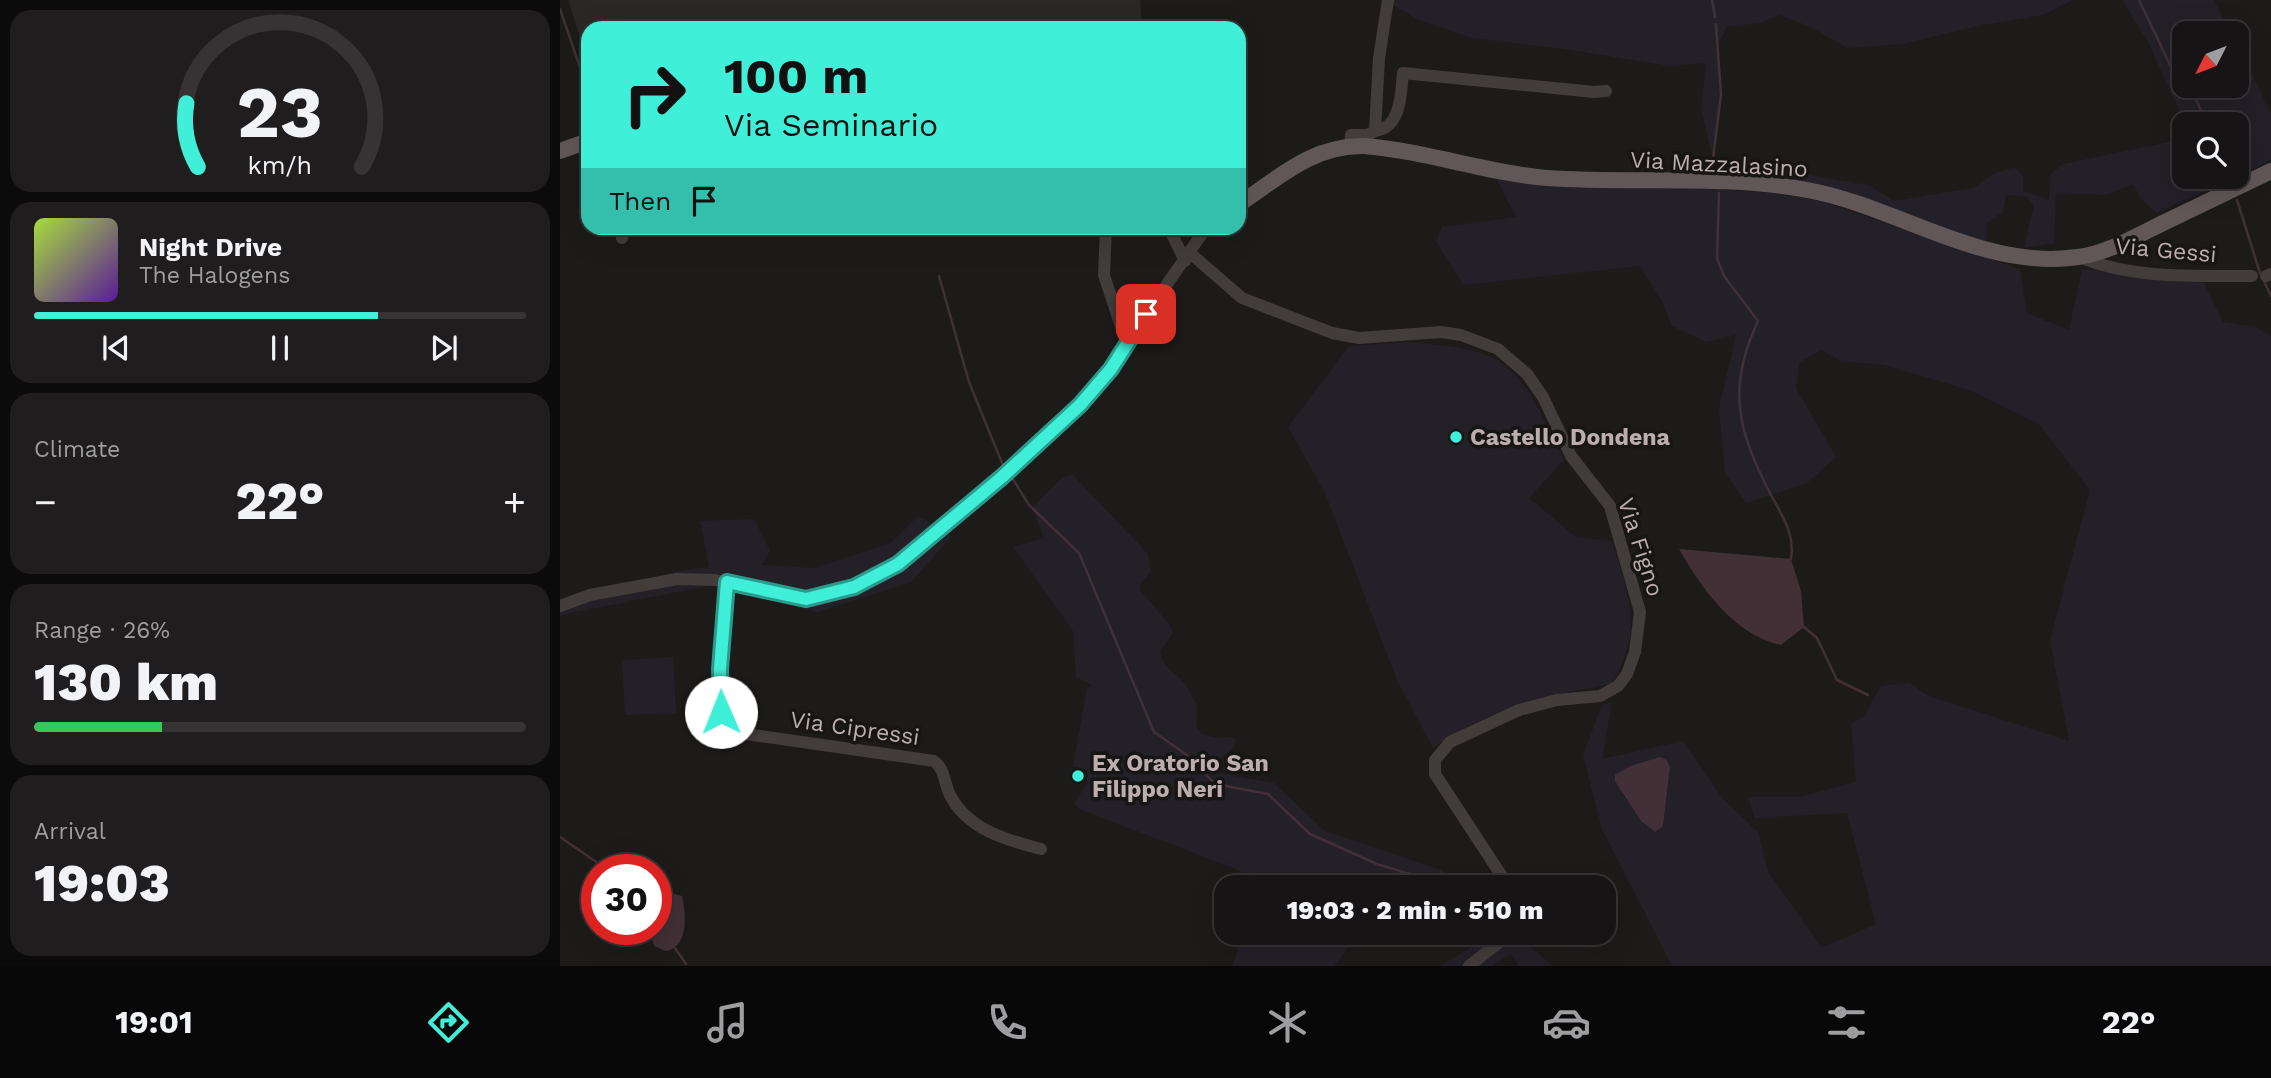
<!DOCTYPE html>
<meta charset="utf-8">
<style>
:root{--surface:#161414;--page:#1f1d1d;--text:#f1f3f6;--muted:#9e9ea0;--line:#353334;--accent:#40efd7}
body{margin:0;font-family:"Work Sans",sans-serif;background:var(--page);color:var(--text);height:100vh;display:flex;flex-direction:column;font-size:26px;white-space:nowrap}
*{box-sizing:border-box;margin:0}
p{font-size:23px;color:var(--muted)}
.icon{flex:none;width:38px;height:38px;fill:none;stroke:currentColor;stroke-width:2;stroke-linecap:round;stroke-linejoin:round}
.map{position:relative;flex:1;overflow:hidden}
.drawer{display:flex;flex-direction:column;gap:10px;padding:10px;background:#0c0b0b;width:560px}
.drawer>*{flex:none}
.top-card{position:absolute;left:21px;top:21px;width:665px;height:214px;border-radius:21px;box-shadow:0 7px 28px #0002,0 0 0 2px var(--line);background:#40efd7;color:#111;overflow:hidden}
.needle{width:46px;rotate:228deg}
.tools{position:absolute;left:1612px;top:21px;display:grid;gap:14px}
.tools a{display:grid;place-items:center;width:77px;height:77px;border-radius:14px;background:var(--surface);box-shadow:0 7px 28px #0002,0 0 0 2px var(--line);font-size:35px}
.speed{position:absolute;left:21px;top:854px;display:flex;gap:14px;font-size:35px;font-weight:700;text-align:center}
.speed>*{display:grid;place-content:center;width:91px;height:91px;border-radius:50%;background:var(--surface);box-shadow:0 7px 28px #0002,0 0 0 2px var(--line);line-height:1}
.speed .limit{border:10px solid #d22;background:#fff;color:#111}
.pin{position:absolute;display:grid;place-items:center;width:60px;height:60px;color:#fff;margin:-30px;border-radius:14px;box-shadow:0 4px 10px #0006}
.me{position:absolute;width:77px;margin:-38px;rotate:359deg;stroke-linejoin:round;filter:drop-shadow(0 0 5px #0008)}
.turn{display:flex;align-items:center;gap:24px;height:147px;padding:0 28px;font-size:32px}
.turn .icon{width:91px;height:91px;stroke-width:2.5}
.turn b{display:block;font-size:49px;line-height:60px}
.then{display:flex;align-items:center;height:66px;padding:0 28px;background:#0003;gap:14px;font-size:26px}
.big{font-size:52px;font-weight:800;line-height:1.1}
.drawer .widget{flex:1;display:flex;flex-direction:column;justify-content:center;gap:10px;min-width:0;padding:0 24px;border-radius:21px;background:var(--page)}
.drawer .dial{align-items:center;gap:0}
.dial svg{height:182px;overflow:visible;fill:none;stroke:var(--line);stroke-width:7;stroke-linecap:round;text-anchor:middle}
.dial text{fill:var(--text);stroke:none}
.song{display:flex;align-items:center;gap:21px}
.cover{width:84px;height:84px;border-radius:10px;background:linear-gradient(135deg,hsl(80 70% 55%),hsl(270 70% 35%))}
.played{height:7px;border-radius:4px;background:linear-gradient(90deg,var(--accent) 70%,var(--line) 70%)}
.keys{display:flex;justify-content:space-around;direction:ltr}
.heat{display:flex;justify-content:space-between;align-items:center;font-size:38px;direction:ltr}
.charge{height:10px;border-radius:5px;background:linear-gradient(90deg,#34c759 26%,var(--line) 0)}
.trip{position:absolute;left:654px;top:875px;width:402px;height:70px;border-radius:21px;background:var(--surface);box-shadow:0 7px 28px #0002,0 0 0 2px var(--line);font-weight:800;line-height:70px;text-align:center}
.tab-bar{display:flex;height:112px;justify-content:space-around;align-items:center;background:#090808;color:var(--muted)}
.tab-bar .icon{width:49px;height:49px}
.tab-bar .active{color:var(--accent)}
.tab-bar b{font-size:32px;color:var(--text)}
main{display:flex;flex:1;min-height:0}
.map>svg:first-child{display:block}
.built{fill:#2a2726}
.green{fill:#232028;fill-rule:evenodd}
.water{fill:#413036}
.lines{fill:none;stroke-linecap:round;stroke-linejoin:round}
.stream{stroke:#413036;stroke-width:2.5}
.minor{stroke:#423c3b;stroke-width:12}
.major{stroke:#615758;stroke-width:16}
.route-casing{stroke:#2a9b8c;stroke-width:18}
.route{stroke:#40efd7;stroke-width:12}
.poi-dot{fill:#40efd7;stroke:#181615;stroke-width:2.5}
.labels{text-anchor:middle;stroke-width:7;stroke-linejoin:round;paint-order:stroke}
.street-label{font-size:23px;fill:#bcadaf;stroke:#181615}
.poi-label{font-size:23px;font-weight:bold;fill:#bcadaf;stroke:#181615;text-anchor:start}
</style>
<main>
<section class="drawer">
<div class="widget dial"><svg viewBox="0 0 100 80">
<path d="M14 69A42 42 0 1 1 86 69"/>
<path d="M14 69A42 42 0 0 1 9 41" stroke="#40efd7"/>
<text x="50" y="56" font-size="32" font-weight="700">23</text>
<text x="50" y="72" font-size="11">km/h</text>
</svg></div>
<div class="widget">
<div class="song"><i class="cover"></i><div><b>Night Drive</b><p>The Halogens</p></div></div>
<div class="played"></div>
<div class="keys"><svg class="icon" aria-label="previous" viewBox="0 0 24 24"><path d="M18 5L8 12l10 7zM5 5v14"/></svg><svg class="icon" aria-label="pause" viewBox="0 0 24 24"><path d="M8 5v14M16 5v14"/></svg><svg class="icon" aria-label="next" viewBox="0 0 24 24"><path d="M6 5l10 7-10 7zM19 5v14"/></svg></div>
</div>
<div class="widget"><p>Climate</p>
<div class="heat"><a>−</a><b class="big">22°</b><a>+</a></div>
</div>
<div class="widget"><p>Range · 26%</p><b class="big">130 km</b><div class="charge"></div></div>
<div class="widget"><p>Arrival</p><b class="big">19:03</b></div>
</section>
<div class="map">
<svg width="1711" height="966" viewBox="0 0 1711 966">
<rect width="100%" height="100%" fill="#1d1b1a"/>
<path class="built" d="M8 0H580L582 28H28V62Z"/>
<path class="green" d="M831 0H1512L1483 15 1417 26 1343 44 1287 48 1253 28 1220 15 1199 23 1167 27 1158 44 1161 95 1153 158 1141 109 1146 63 1110 66 1005 49 912 38 859 20 833 5Z
M1562 0H1654L1671 33H1624V86H1676L1677 44 1711 113V160L1677 176 1676 124H1625L1588 42Z
M1624 125V177H1675L1597 213 1581 199 1573 184 1546 195 1496 193 1494 243 1464 248 1474 205 1467 197 1446 195 1443 212 1427 223 1426 245 1304 201 1151 176 1196 166 1308 185 1334 201 1413 188 1435 173 1455 167 1463 176V191L1489 200 1491 174 1503 164 1609 142Z
M934 174 1009 186 1148 189 1212 193 1261 201 1460 269 1467 313 1509 330 1522 269 1644 283 1663 322 1696 327 1711 336V966H1112L1042 829 1023 755 1042 705 1052 702 1042 759 1123 741 1163 799 1198 832 1208 872 1262 948 1316 924 1287 813 1195 818 1188 797H1239L1296 782 1291 724 1304 716 1321 686 1349 683 1369 696 1509 741 1490 640 1530 490 1479 424 1412 391 1325 365 1281 361 1261 350 1240 362 1236 388 1276 457 1247 483 1186 503 1165 473 1159 408 1176 335 1146 342 1112 326 1102 301 1080 266 903 285 876 241 882 227 956 217ZM1110 767 1103 826 1065 798 1055 775Z
M851 342C877 346 913 346 937 360 970 379 987 428 1004 460L969 498 1016 537 1051 541C1060 562 1072 604 1071 627 1070 647 1061 668 1051 684 986 695 927 709 873 748L837 680 765 493 728 427 789 346Z
M513 475 588 554 591 572 580 584V590L609 624 613 633 600 651C602 669 616 672 626 685 630 690 632 698 636 704 640 712 633 726 639 731 646 738 662 738 671 737L676 741 671 750 642 770 714 783 765 831 881 870 901 887H862L848 873 837 887H696L697 882 676 869 519 809 514 803 527 784 528 770 513 766 527 688 532 685 516 677 513 631 453 547 484 538 472 508 503 477Z
M358 516 392 536 351 582 258 612 153 585 0 615V608C48 591 98 571 149 567L140 521 194 519 210 551 201 565 255 568 331 543Z
M113 657 116 713 65 715 62 660Z
M682 933H800L774 966H673Z
M912 933H954L993 966H959L951 954 932 966H880L924 939Z"/>
<path class="water" d="M1119 549 1231 559 1241 591 1244 627 1221 645C1174 635 1142 589 1119 549Z
M1100 757 1107 760 1110 767 1103 826 1095 832 1081 821 1055 781V775L1070 766Z
M115 894 122 896C126 914 129 947 106 951L94 946 92 939 107 900Z"/>
<g class="lines">
<path class="stream" d="M1152 0 1155 17
M1579 0 1612 69 1624 84
M0 9 28 91
M1626 86 1634 95 1647 124
M1153 158 1161 95 1156 24
M1668 177 1669 178
M1159 193 1157 258 1164 276 1198 321C1166 389 1178 431 1211 495 1223 517 1235 534 1231 559
M1677 200 1700 273 1711 296
M379 276 409 382 444 468
M451 476 469 505 519 553 594 732 627 755 655 784 708 794 750 834 817 864 892 887
M1244 627 1257 638 1277 680 1308 695
M0 837 48 870
M96 907 103 915
M115 948 126 964"/>
<path class="minor" d="M815 131C841 128 841 94 843 73L1034 92 1046 91
M790 146 791 135H808L815 131 819 58 828 0
M60 228 62 238
M546 228 544 275 567 345
M609 228 625 261
M630 253 682 298 772 333 799 338 881 332 901 335 938 349 967 374 983 397 1011 456 1050 506 1080 612 1075 652 1067 674 1058 686 1040 696 997 700 959 710 890 742 875 760V774L949 887
M1519 257C1572 279 1635 276 1692 276
M1706 276 1711 274
M167 582C165 608 154 701 164 720 169 729 177 732 186 734L374 761C385 769 384 783 390 795 407 829 446 840 481 849
M0 606 30 595 117 579 155 580 245 599 269 595 316 577 338 564 442 477 532 392 646 228
M909 966 951 933"/>
<path class="major" d="M0 151 28 141
M679 204C720 177 753 145 804 146 866 151 926 173 987 178 1073 184 1162 174 1247 190 1337 206 1423 271 1518 257 1547 253 1575 237 1601 224 1638 206 1674 189 1711 171"/>
</g>
<g class="lines">
<g class="route-casing">
<path id="route" d="M161 712 160 669 167 582 246 599 294 587 338 564 442 477 520 405 551 369 586 314"/>
</g>
<use href="#route" class="route"/>
</g>
<g class="poi-dot">
<circle cx="896" cy="437" r="7"/>
<circle cx="518" cy="776" r="7"/>
</g>
<g class="labels">
<g class="street-label">
<text transform="translate(1159 164) rotate(3)" y="8">Via Mazzalasino</text>
<text transform="translate(1606 250) rotate(5)" y="8">Via Gessi</text>
<text transform="translate(1081 547) rotate(72)" y="8">Via Figno</text>
<text transform="translate(295 728) rotate(8)" y="8">Via Cipressi</text>
</g>
<g class="poi-label">
<text x="910" y="445">Castello Dondena</text>
<text x="532" y="771">Ex Oratorio San<tspan x="532" dy="26">Filippo Neri</tspan></text>
</g>
</g>
</svg>
<div class="tools">
<a><svg class="needle" viewBox="-14 -14 28 28"><path d="M0-13l5 13h-10z" fill="#e53935"/><path d="M0 13l5-13h-10z" fill="#9e9ea0"/></svg></a>
<a><svg class="icon" aria-label="search" viewBox="0 0 24 24"><circle cx="10" cy="10" r="6"/><path d="M15 15l6 6"/></svg></a>
</div>
<div class="speed"><div class="limit">30</div></div>
<div class="pin" style="left:586px;top:314px;background:#d93025"><svg class="icon" aria-label="arrive" viewBox="0 0 24 24"><path d="M6 21V4h12l-3 4 3 4H6"/></svg></div>
<svg class="me" style="left:161px;top:712px" viewBox="-20 -20 40 40"><circle r="19" fill="#fff"/><path d="M0-13L10 11 0 6-10 11z" fill="#40efd7"/></svg>
<div class="trip">19:03 · 2 min · 510 m</div>
<div class="top-card">
<div class="turn"><svg class="icon" aria-label="right" viewBox="0 0 24 24"><path d="M7 20v-9h11M14 6l5 5-5 5"/></svg><div><b>100 m</b>Via Seminario</div></div>
<div class="then">Then<svg class="icon" aria-label="arrive" viewBox="0 0 24 24"><path d="M6 21V4h12l-3 4 3 4H6"/></svg></div>
</div>
</div>
</main>
<nav class="tab-bar">
<b>19:01</b>
<svg class="icon active" aria-label="directions" viewBox="0 0 24 24"><path d="M12 3l9 9-9 9-9-9zM9 14v-3h6M13 9l2 2-2 2"/></svg>
<svg class="icon" aria-label="music" viewBox="0 0 24 24"><path d="M9 18V5l10-2v13"/><circle cx="6" cy="18" r="3"/><circle cx="16" cy="16" r="3"/></svg>
<svg class="icon" aria-label="phone" viewBox="0 0 24 24"><path d="M5 4h4l2 5-3 2q2 4 5 5l2-3 5 2v4C11 20 4 13 5 4z"/></svg>
<svg class="icon" aria-label="climate" viewBox="0 0 24 24"><path d="M12 3v18M4 7l16 10M4 17L20 7"/></svg>
<svg class="icon" aria-label="car" viewBox="0 0 24 24"><path d="M5 17H2v-5l4-1 3-4h7l3 4 3 1v5h-3M9 17h6M6 11h13"/><circle cx="7" cy="17" r="2"/><circle cx="17" cy="17" r="2"/></svg>
<svg class="icon" aria-label="filters" viewBox="0 0 24 24"><path d="M4 7h16M4 17h16"/><circle cx="9" cy="7" r="2"/><circle cx="15" cy="17" r="2"/></svg>
<b>22°</b>
</nav>
